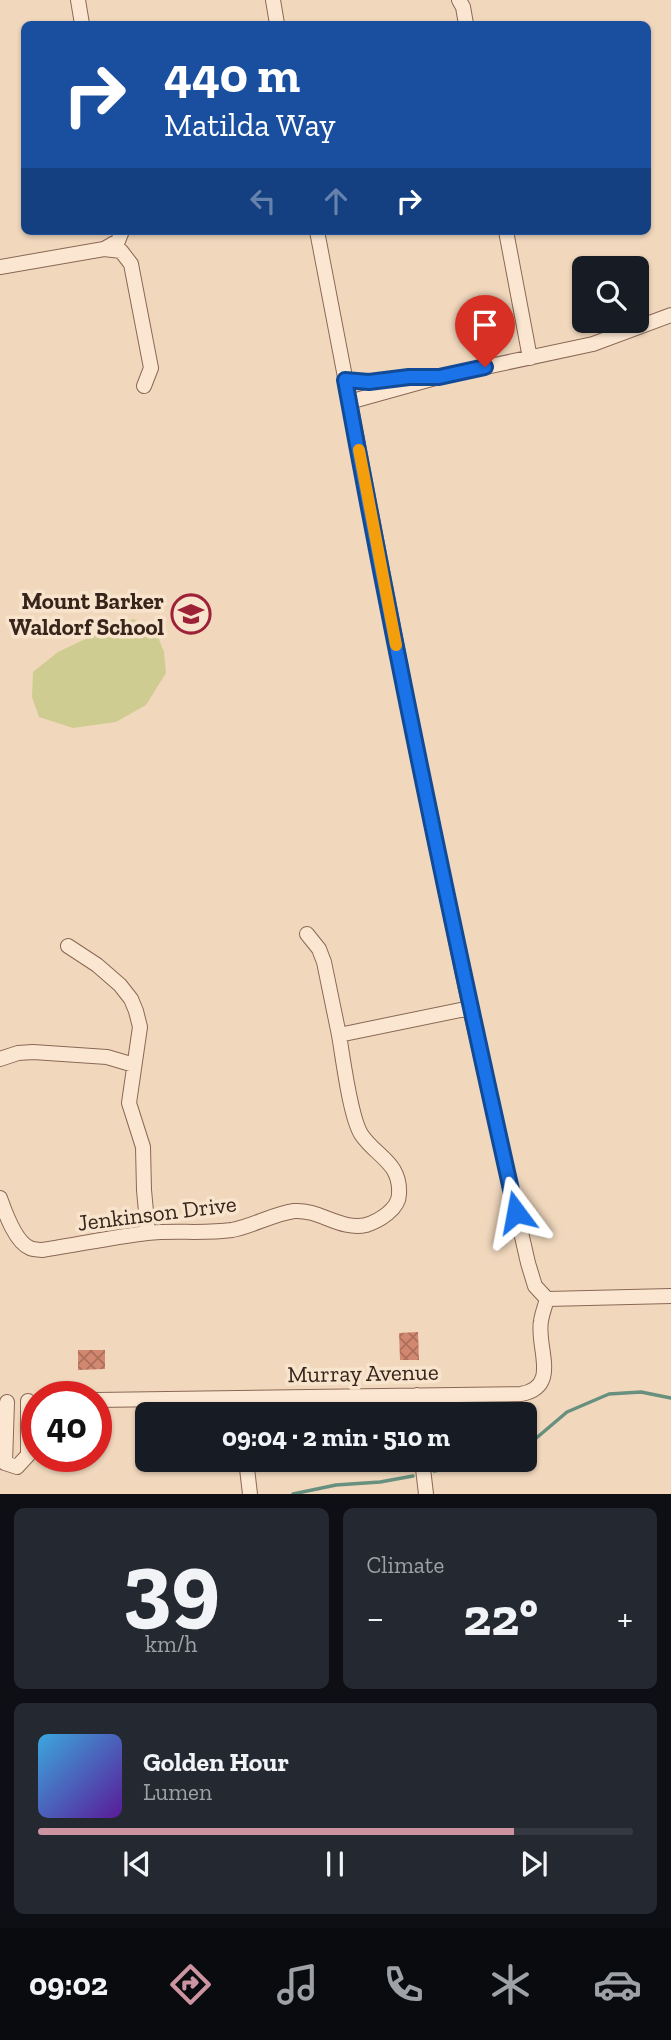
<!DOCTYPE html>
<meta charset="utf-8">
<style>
:root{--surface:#171b24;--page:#242831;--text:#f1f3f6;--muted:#9ea1a6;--line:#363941;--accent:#cb94a0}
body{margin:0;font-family:"Zilla Slab",serif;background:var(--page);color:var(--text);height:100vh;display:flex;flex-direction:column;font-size:26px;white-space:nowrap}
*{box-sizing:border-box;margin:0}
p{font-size:23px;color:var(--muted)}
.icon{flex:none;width:38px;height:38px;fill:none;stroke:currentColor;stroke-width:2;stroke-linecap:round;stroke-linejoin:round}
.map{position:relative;height:1494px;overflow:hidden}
.sheet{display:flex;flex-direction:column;gap:14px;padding:14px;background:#0d0f14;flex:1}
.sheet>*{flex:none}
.guide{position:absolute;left:21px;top:21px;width:630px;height:214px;border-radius:10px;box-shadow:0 2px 5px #0004;background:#1a4fa0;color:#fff;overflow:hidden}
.controls{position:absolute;left:572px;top:256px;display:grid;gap:14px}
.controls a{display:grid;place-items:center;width:77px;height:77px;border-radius:10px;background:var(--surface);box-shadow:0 2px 5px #0004;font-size:35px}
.speed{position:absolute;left:21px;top:1381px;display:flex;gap:14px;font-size:35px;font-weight:700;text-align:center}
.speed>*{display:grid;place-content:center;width:91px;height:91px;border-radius:50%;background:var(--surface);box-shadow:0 2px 5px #0004;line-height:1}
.speed .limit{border:10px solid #d22;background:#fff;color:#111}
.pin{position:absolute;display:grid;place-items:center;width:60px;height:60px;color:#fff;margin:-72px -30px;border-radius:50% 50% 50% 0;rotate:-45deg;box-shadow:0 0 7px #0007}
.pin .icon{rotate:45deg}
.me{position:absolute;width:77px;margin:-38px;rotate:347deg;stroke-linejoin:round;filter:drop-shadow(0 0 5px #0008)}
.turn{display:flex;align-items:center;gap:24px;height:147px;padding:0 28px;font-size:32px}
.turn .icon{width:91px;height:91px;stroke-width:2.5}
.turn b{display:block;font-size:49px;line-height:60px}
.lanes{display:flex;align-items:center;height:66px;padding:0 28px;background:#0003;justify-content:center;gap:35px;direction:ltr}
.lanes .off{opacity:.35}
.big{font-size:52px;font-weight:800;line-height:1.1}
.sheet .widget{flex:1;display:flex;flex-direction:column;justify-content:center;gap:10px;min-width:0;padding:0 24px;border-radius:10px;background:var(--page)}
.sheet .dial{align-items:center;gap:0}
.dial b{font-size:91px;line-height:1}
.song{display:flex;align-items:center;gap:21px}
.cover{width:84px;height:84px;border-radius:10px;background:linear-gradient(135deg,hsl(200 70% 55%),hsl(270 70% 35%))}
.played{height:7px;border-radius:4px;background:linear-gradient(90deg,var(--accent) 80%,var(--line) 80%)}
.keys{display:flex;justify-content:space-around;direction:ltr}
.heat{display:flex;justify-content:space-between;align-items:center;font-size:38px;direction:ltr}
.sheet .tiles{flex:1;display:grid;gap:14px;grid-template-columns:1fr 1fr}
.widget:last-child{grid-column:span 2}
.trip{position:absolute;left:135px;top:1402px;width:402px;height:70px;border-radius:10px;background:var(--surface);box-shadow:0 2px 5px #0004;font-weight:800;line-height:70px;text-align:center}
.tab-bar{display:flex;height:112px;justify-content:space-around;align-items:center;background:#090b0e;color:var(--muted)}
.tab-bar .icon{width:49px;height:49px}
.tab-bar .on{color:var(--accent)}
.tab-bar b{font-size:32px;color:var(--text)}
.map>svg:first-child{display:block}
.grass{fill:#cfcc91}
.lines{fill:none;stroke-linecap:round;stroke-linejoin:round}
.stream{stroke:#68907f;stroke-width:3.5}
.building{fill:url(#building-cross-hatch)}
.minor-casing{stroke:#8a6855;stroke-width:16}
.minor{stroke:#fbe7d1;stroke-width:14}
.route-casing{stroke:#114b97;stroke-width:18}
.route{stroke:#1a73e8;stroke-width:12}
.slow{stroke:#f59e0b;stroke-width:12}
.labels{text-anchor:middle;stroke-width:7;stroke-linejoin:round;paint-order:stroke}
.poi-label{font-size:23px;font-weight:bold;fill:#38241b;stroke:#f8e4cd;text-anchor:end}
.street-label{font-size:23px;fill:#38241b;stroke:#f8e4cd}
</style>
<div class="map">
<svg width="671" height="1494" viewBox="0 0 671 1494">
<defs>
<pattern id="building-cross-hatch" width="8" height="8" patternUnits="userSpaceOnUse" patternTransform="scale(1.75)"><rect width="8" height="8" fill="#d28870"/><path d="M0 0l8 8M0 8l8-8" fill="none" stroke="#ab6f5b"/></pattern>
</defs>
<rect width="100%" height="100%" fill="#f1d8bd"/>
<path class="grass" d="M133 619 154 627 164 652 166 673 146 705 116 722 73 728 39 717 32 697 33 672 58 652 98 633Z"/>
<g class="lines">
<path class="stream" d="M525 1445 534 1440 567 1412 609 1394 641 1392 671 1398
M434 1471 487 1460
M293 1494 336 1485 380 1482 413 1476"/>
</g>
<path class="building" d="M418 1332 419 1360H400L399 1333Z
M78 1350H105V1369L78 1370Z"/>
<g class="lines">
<g class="minor-casing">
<path id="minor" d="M78 0 82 24
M273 0 277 24
M459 0 463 7 466 24
M317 231 418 758 470 1008 528 1263 535 1286 547 1299 671 1296
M506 231 530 358
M104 249 121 251 131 264 151 368 144 386
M0 267 104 249 118 241 122 231
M345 380 368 382 417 377
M349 402 439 377 593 344 671 315
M307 934 319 949 324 962 339 1035
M68 946 97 965 120 985 131 999 136 1011 140 1027 129 1103 143 1147 144 1190 148 1233
M0 1059 18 1053 33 1052 107 1057 134 1065
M0 1198C5 1212 15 1242 30 1248 31 1249 41 1250 42 1250 77 1245 112 1237 147 1233 175 1230 204 1234 232 1230 253 1226 273 1214 294 1211 319 1209 341 1231 366 1225 379 1221 399 1209 399 1194 401 1162 375 1156 361 1134 350 1116 343 1058 339 1035L470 1008
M417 1395 418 1414
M241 1398 242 1414
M96 1400 521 1394C561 1387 536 1347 541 1321 542 1314 545 1306 547 1299
M7 1402 5 1463 17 1467 28 1455V1401
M246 1460 250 1494
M422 1460 426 1494"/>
</g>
<use href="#minor" class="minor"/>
</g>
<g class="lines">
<g class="route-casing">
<path id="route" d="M485 367 439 377H409L369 382 345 380C396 658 454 936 516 1212"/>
</g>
<use href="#route" class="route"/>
<path class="slow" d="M359 450 396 645"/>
</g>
<defs>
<g id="school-ring" transform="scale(2.0125)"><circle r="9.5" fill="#f8e4cd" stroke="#9d2137" stroke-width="1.5"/><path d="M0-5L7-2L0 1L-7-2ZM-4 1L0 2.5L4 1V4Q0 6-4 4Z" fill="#9d2137"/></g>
</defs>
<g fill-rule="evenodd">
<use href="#school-ring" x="191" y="614"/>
</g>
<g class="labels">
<g class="poi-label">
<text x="164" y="609">Mount Barker<tspan x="164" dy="26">Waldorf School</tspan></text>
</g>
<g class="street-label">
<text transform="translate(157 1213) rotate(-7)" y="8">Jenkinson Drive</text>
<text transform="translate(363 1373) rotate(-1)" y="8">Murray Avenue</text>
</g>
</g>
</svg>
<div class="controls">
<a><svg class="icon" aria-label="search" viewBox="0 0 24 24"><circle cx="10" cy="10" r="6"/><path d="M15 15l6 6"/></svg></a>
</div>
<div class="speed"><div class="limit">40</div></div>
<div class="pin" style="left:485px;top:367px;background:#d93025"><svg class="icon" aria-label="arrive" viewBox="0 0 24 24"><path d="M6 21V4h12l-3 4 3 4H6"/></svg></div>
<svg class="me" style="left:516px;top:1212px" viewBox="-20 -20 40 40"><path d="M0-17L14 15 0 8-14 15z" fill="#1a73e8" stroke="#fff" stroke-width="4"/></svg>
<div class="trip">09:04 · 2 min · 510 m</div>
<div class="guide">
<div class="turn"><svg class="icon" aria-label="right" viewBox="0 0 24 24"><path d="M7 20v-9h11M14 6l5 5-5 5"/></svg><div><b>440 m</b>Matilda Way</div></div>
<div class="lanes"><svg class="icon off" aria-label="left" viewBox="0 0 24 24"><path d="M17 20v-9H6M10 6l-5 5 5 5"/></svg><svg class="icon off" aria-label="ahead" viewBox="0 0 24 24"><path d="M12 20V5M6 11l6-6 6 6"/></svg><svg class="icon" aria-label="right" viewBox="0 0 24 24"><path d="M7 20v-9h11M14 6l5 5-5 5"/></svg></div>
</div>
</div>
<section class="sheet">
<div class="tiles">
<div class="widget dial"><b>39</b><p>km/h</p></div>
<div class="widget"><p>Climate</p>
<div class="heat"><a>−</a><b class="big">22°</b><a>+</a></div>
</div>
<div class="widget">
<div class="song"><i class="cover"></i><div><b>Golden Hour</b><p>Lumen</p></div></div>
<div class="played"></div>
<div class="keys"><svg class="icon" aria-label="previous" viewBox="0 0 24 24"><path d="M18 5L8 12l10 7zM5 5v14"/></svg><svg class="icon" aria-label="pause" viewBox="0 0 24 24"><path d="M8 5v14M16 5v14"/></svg><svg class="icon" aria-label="next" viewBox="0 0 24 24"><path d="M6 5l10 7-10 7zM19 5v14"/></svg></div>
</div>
</div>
</section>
<nav class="tab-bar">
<b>09:02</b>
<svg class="icon on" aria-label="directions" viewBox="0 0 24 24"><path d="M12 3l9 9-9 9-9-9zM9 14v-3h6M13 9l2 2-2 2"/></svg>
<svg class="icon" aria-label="music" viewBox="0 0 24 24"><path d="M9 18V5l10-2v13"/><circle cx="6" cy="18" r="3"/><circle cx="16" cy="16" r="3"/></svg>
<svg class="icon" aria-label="phone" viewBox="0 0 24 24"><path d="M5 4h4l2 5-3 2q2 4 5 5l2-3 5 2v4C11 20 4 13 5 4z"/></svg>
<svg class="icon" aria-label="climate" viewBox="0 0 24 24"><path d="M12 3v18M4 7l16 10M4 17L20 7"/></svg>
<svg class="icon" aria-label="car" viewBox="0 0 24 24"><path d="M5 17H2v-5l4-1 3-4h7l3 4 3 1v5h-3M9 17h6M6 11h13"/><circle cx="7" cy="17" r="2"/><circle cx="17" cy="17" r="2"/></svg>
</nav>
